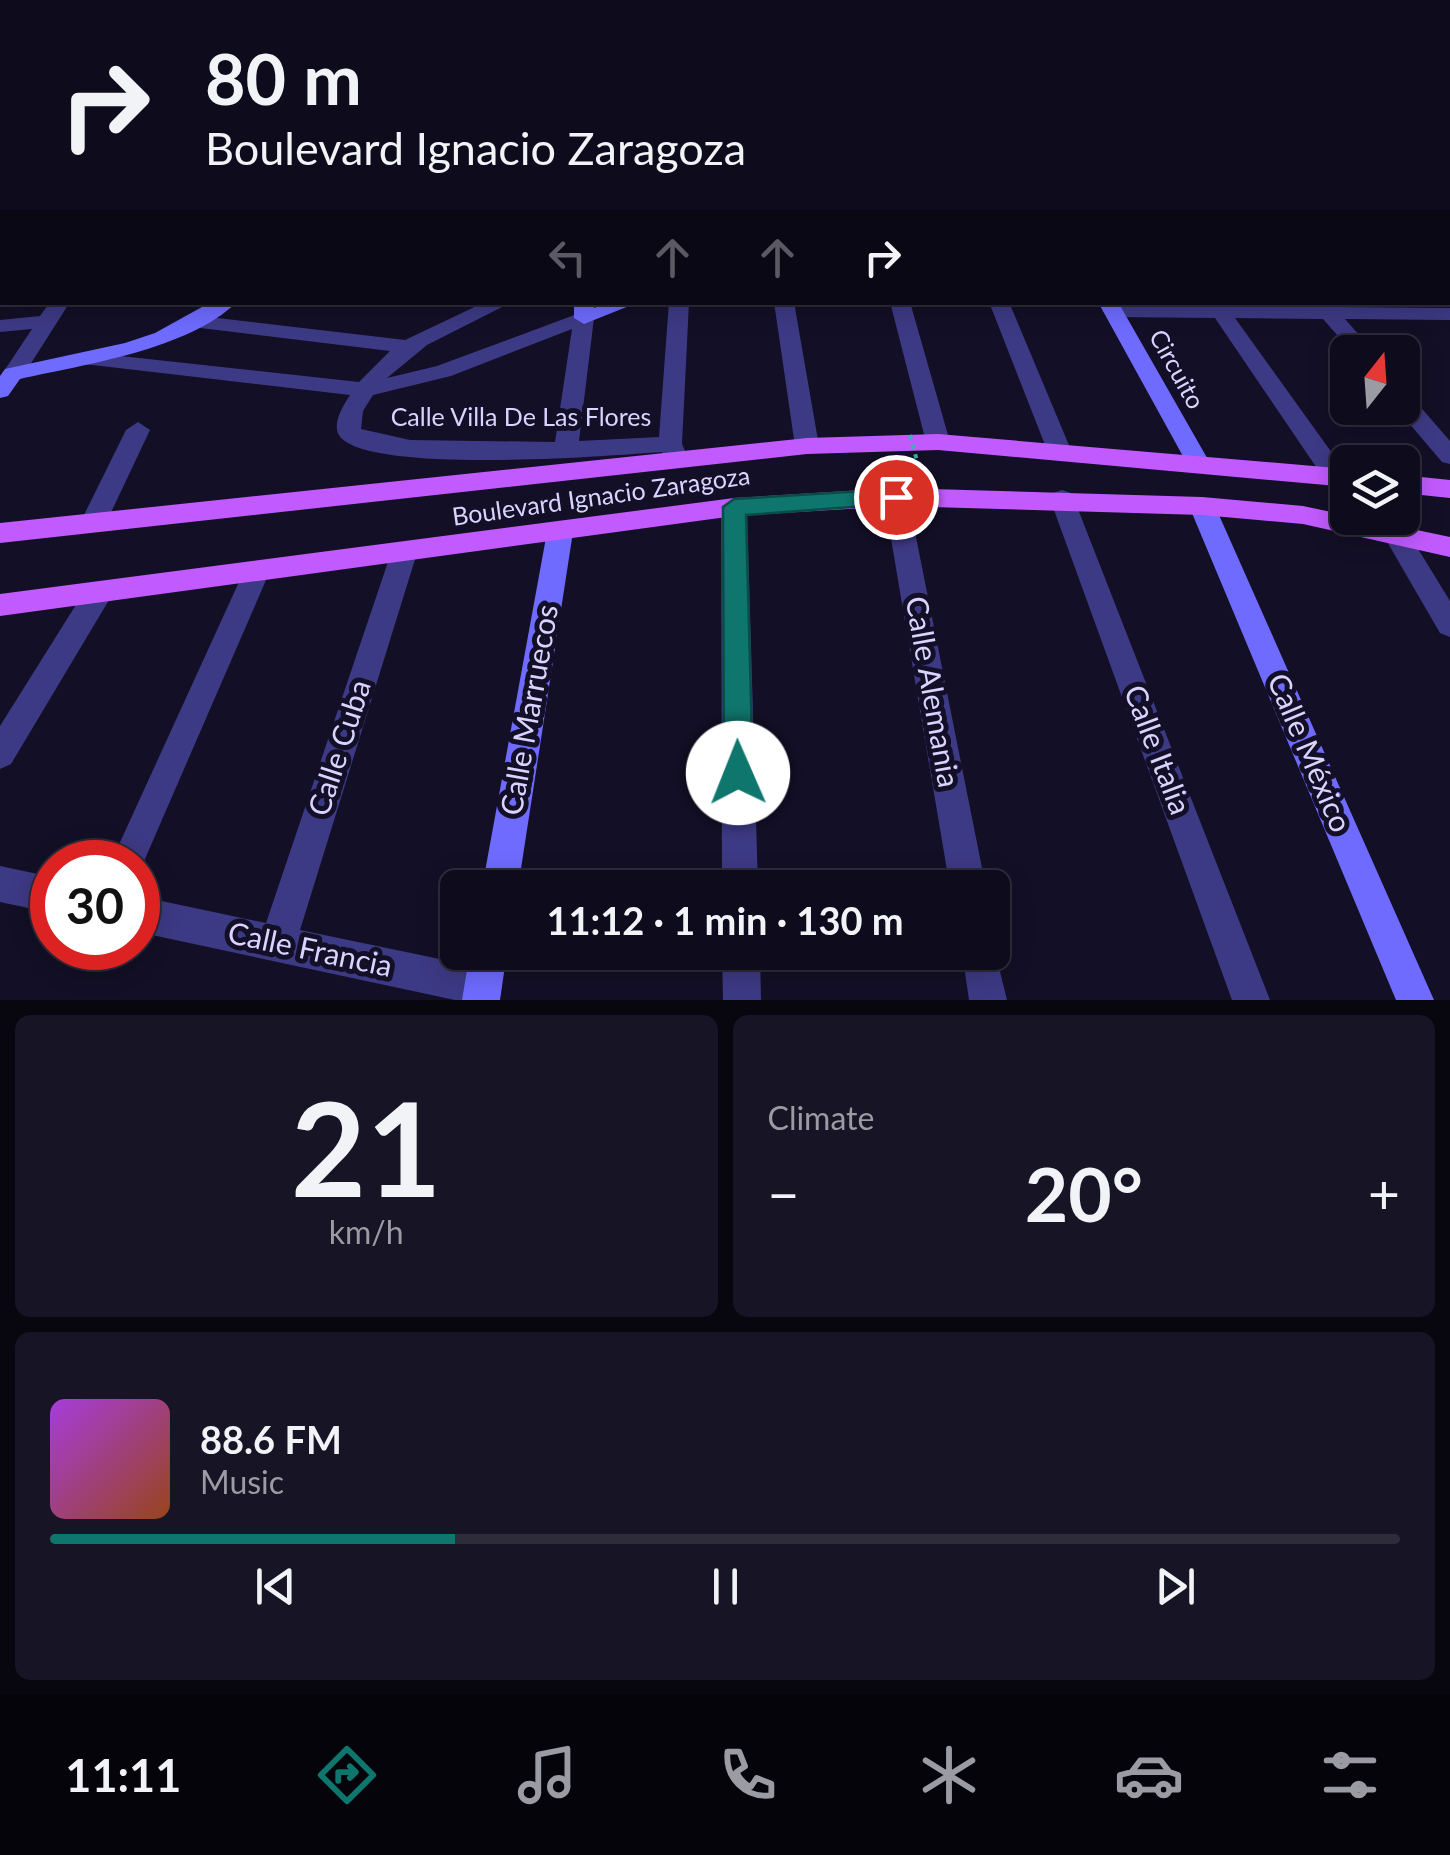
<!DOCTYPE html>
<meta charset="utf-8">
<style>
:root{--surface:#0e0b1c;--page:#171425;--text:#f1f3f6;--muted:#9b9ba3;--line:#2e2b3b;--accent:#0f766e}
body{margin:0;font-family:Lato,sans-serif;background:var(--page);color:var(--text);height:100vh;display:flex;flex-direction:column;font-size:38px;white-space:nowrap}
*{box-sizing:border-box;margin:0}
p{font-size:32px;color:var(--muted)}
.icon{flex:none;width:55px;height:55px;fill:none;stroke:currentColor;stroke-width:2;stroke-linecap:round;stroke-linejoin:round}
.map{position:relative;height:1000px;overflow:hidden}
.side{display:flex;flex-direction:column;gap:15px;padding:15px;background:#08060f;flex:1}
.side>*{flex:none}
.banner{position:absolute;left:0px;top:0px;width:1450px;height:305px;box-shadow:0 5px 25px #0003,0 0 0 2px var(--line);background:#0e0b1c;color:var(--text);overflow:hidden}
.needle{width:65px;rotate:17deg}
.buttons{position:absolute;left:1330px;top:335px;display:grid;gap:20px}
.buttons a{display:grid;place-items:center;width:90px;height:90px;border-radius:15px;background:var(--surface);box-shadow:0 5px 25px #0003,0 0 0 2px var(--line);font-size:50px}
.speed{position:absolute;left:30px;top:840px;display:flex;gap:20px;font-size:50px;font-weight:700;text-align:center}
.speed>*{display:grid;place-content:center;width:130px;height:130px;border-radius:50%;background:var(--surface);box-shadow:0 5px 25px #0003,0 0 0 2px var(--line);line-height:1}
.speed .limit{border:15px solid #d22;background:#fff;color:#111}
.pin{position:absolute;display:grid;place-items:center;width:85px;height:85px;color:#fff;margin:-42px;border:5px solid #fff;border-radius:50%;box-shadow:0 2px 10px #0007}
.me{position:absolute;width:110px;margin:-55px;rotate:359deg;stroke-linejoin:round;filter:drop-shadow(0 0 8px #0008)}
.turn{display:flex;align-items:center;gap:35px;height:210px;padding:0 40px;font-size:45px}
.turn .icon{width:130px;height:130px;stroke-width:2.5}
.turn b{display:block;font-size:70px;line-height:85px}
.lanes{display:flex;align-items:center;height:95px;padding:0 40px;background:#0003;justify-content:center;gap:50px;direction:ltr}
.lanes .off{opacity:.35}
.big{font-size:75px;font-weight:700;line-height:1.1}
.side .widget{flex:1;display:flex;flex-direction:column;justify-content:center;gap:15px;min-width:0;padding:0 35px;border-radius:15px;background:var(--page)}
.side .dial{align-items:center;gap:0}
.dial b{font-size:130px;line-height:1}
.song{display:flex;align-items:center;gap:30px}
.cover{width:120px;height:120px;border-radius:15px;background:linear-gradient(135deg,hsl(280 70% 55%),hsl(20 70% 35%))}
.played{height:10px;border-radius:5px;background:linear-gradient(90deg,var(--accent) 30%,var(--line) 30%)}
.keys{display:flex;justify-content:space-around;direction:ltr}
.heat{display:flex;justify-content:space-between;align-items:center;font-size:55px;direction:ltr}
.side .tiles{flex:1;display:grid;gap:15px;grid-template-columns:1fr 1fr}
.widget:last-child{grid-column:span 2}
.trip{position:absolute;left:440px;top:870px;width:570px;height:100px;border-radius:15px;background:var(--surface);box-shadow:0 5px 25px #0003,0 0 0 2px var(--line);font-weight:700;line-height:100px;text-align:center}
.dock{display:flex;height:160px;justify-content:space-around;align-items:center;background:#06040b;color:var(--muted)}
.dock .icon{width:70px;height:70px}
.dock .current{color:var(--accent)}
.dock b{font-size:45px;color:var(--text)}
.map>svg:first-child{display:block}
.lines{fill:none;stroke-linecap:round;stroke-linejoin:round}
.street{fill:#3d3a85;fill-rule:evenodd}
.secondary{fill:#6f6bff;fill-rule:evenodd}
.primary{fill:#c25bff;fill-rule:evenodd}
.highway{fill:#ff4fa3;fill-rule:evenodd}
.path-bridge{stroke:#2fb8b0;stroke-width:4;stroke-dasharray:4 6;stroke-linecap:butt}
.route{fill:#0f766e;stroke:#0a4d48;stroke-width:2.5}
.labels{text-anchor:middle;stroke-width:10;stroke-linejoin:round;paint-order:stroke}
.street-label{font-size:25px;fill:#d9d4ff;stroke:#130f26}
.near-street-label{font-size:30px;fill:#d9d4ff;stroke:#130f26}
</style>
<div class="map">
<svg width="1450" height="1000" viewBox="0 0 1450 1000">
<rect width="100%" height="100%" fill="#130f26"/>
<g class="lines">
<path class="street" d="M416 0H455L457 2H418Z
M824 0H851L853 2H826Z
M934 0H946L947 2H935Z
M1017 0H1030L1032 2H1019Z
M1450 4V12H1448V5Z
M2 12V21L0 22V13Z
M1448 26 1450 27V35L1448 34Z
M0 58H2V66H0Z
M1448 74H1450V83H1448Z
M0 87H2V95H0Z
M0 117H2V125H0Z
M1448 142 1450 143V154L1448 153Z
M0 154H2V164H0Z
M1448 201H1450V211H1448Z
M1448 221H1450V233H1448Z
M0 257 2 258V269H0Z
M50 302H70L21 379H5L2 374 32 329 0 332V320L40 316Z
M485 302H512L427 345 387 378 437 366 577 314H591L594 318 579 441 659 437 669 302H689L682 444 689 460 685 466H669L662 452C607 456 377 474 341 438 330 426 343 406 350 395L84 364 73 358 84 352 359 382 390 351 192 327 182 321 192 315 405 340ZM572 329 555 442 410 440 361 429 363 411 373 395 451 376Z
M774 302H794L819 446 807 454 795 446Z
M890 302H910L950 442 946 448H930L926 442Z
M989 302H1009L1071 450 1067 456H1051L1047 450Z
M1204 302H1224L1227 306 1314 307 1315 302H1331L1335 307 1450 308V320L1345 319 1374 352H1352L1323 319 1235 318 1345 471 1348 478 1336 486 1327 483 1215 318 1112 317 1102 311 1112 305 1207 306Z
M1402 393 1410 395 1450 441V464L1442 462 1396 408H1402Z
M138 422 150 430 106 523 102 530H84L80 523 126 430Z
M896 488 905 491 908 497 986 888H950L884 497 887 491Z
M1062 490 1071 493 1074 499 1270 1000H1232L1050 499 1053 493Z
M734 498 743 501 747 507 758 888H722L721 507 725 501Z
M1395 523 1404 526 1450 601V637L1440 633 1382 533 1386 526Z
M404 543 413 546 417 553 300 930 483 968 496 974 502 987 497 1000H455L138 932V896L266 923 391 553 395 546Z
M257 561 267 564 270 571 138 875V862H111L244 571 247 564Z
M99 581 109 584 113 592 109 600 11 764 0 769V726L89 584Z
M0 866 52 877V913L0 902Z
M992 939 1007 1000H969L962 952H992Z
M722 952H760L761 1000H723Z"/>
<path class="secondary" d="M211 302H237C187 350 86 364 20 379L8 396 0 398V376L5 369 125 343 155 333Z
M574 302H594V308L609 302H639L584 324 574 318Z
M1098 302H1118L1210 463 1206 469H1190Z
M1202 497 1211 500 1215 506 1434 1000H1396L1189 506 1193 500Z
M560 522 569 525 573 532 518 888H482L547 532 551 525Z
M470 952H507L500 1000H462Z"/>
<path class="primary" d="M938 434 1348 469V487L938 450 807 454 0 543V523L807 438Z
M1402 475 1450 480V498L1402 493Z
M896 488 1202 497 1303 506 1450 537V557L1303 524 1202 515 896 506 734 516 0 616V594L734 498Z"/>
<path class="highway" d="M0 220H2V232H0Z"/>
<path class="path-bridge" d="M910 435 932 517"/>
</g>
<path class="route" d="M896 489 907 497 904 503 746 515 753 773 749 783 738 787 728 783 724 773 723 507 734 499Z"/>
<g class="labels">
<g class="street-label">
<text transform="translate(1177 369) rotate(61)" y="9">Circuito</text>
<text x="521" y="426">Calle Villa De Las Flores</text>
<text transform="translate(601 496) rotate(-8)" y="9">Boulevard Ignacio Zaragoza</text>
</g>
<g class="near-street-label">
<text transform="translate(932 692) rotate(80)" y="10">Calle Alemania</text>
<text transform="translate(530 710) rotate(-80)" y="10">Calle Marruecos</text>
<text transform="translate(340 748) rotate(-72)" y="10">Calle Cuba</text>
<text transform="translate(1157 750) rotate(69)" y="10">Calle Italia</text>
<text transform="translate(1309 753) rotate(67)" y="10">Calle México</text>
<text transform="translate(310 950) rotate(12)" y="10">Calle Francia</text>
</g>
</g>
</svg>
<div class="buttons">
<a><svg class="needle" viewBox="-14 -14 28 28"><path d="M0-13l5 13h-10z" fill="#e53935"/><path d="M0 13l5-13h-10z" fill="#9b9ba3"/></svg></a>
<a><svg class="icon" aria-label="layers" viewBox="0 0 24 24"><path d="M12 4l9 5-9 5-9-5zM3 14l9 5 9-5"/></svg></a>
</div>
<div class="speed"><div class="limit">30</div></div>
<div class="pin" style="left:896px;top:497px;background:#d93025"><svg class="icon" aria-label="arrive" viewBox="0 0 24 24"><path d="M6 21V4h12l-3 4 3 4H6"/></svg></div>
<svg class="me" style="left:738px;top:773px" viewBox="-20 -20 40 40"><circle r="19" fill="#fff"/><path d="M0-13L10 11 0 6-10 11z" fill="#0f766e"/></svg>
<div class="trip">11:12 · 1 min · 130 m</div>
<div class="banner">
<div class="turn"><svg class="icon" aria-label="right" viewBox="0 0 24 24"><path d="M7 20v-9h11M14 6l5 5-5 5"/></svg><div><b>80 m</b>Boulevard Ignacio Zaragoza</div></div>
<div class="lanes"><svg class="icon off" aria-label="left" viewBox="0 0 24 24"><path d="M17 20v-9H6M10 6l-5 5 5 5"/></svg><svg class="icon off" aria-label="ahead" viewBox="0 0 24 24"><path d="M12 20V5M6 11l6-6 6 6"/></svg><svg class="icon off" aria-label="ahead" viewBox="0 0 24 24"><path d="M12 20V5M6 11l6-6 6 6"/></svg><svg class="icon" aria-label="right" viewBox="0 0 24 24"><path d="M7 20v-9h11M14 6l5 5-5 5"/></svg></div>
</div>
</div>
<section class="side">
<div class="tiles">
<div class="widget dial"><b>21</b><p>km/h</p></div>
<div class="widget"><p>Climate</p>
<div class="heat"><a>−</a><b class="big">20°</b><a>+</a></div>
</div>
<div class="widget">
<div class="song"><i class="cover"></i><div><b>88.6 FM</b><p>Music</p></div></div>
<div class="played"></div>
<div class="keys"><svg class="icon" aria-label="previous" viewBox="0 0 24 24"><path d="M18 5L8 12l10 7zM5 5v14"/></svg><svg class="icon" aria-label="pause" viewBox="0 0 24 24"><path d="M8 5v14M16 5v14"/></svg><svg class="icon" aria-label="next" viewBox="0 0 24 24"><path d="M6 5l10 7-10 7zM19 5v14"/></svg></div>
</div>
</div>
</section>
<nav class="dock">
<b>11:11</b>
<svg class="icon current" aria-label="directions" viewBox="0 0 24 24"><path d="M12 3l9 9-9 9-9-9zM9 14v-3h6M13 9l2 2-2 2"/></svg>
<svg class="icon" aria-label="music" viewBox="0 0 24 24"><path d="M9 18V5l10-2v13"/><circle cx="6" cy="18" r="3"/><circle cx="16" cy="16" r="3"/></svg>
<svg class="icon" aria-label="phone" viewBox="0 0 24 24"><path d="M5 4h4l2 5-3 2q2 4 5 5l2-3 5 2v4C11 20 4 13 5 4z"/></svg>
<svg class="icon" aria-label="climate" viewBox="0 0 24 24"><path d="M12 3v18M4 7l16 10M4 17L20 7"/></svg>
<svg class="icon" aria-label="car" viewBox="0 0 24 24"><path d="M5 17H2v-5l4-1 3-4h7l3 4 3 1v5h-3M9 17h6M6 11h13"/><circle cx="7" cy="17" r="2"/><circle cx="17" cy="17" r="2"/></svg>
<svg class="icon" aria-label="filters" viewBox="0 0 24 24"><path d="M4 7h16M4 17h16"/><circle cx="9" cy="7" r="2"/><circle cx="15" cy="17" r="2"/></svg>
</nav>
